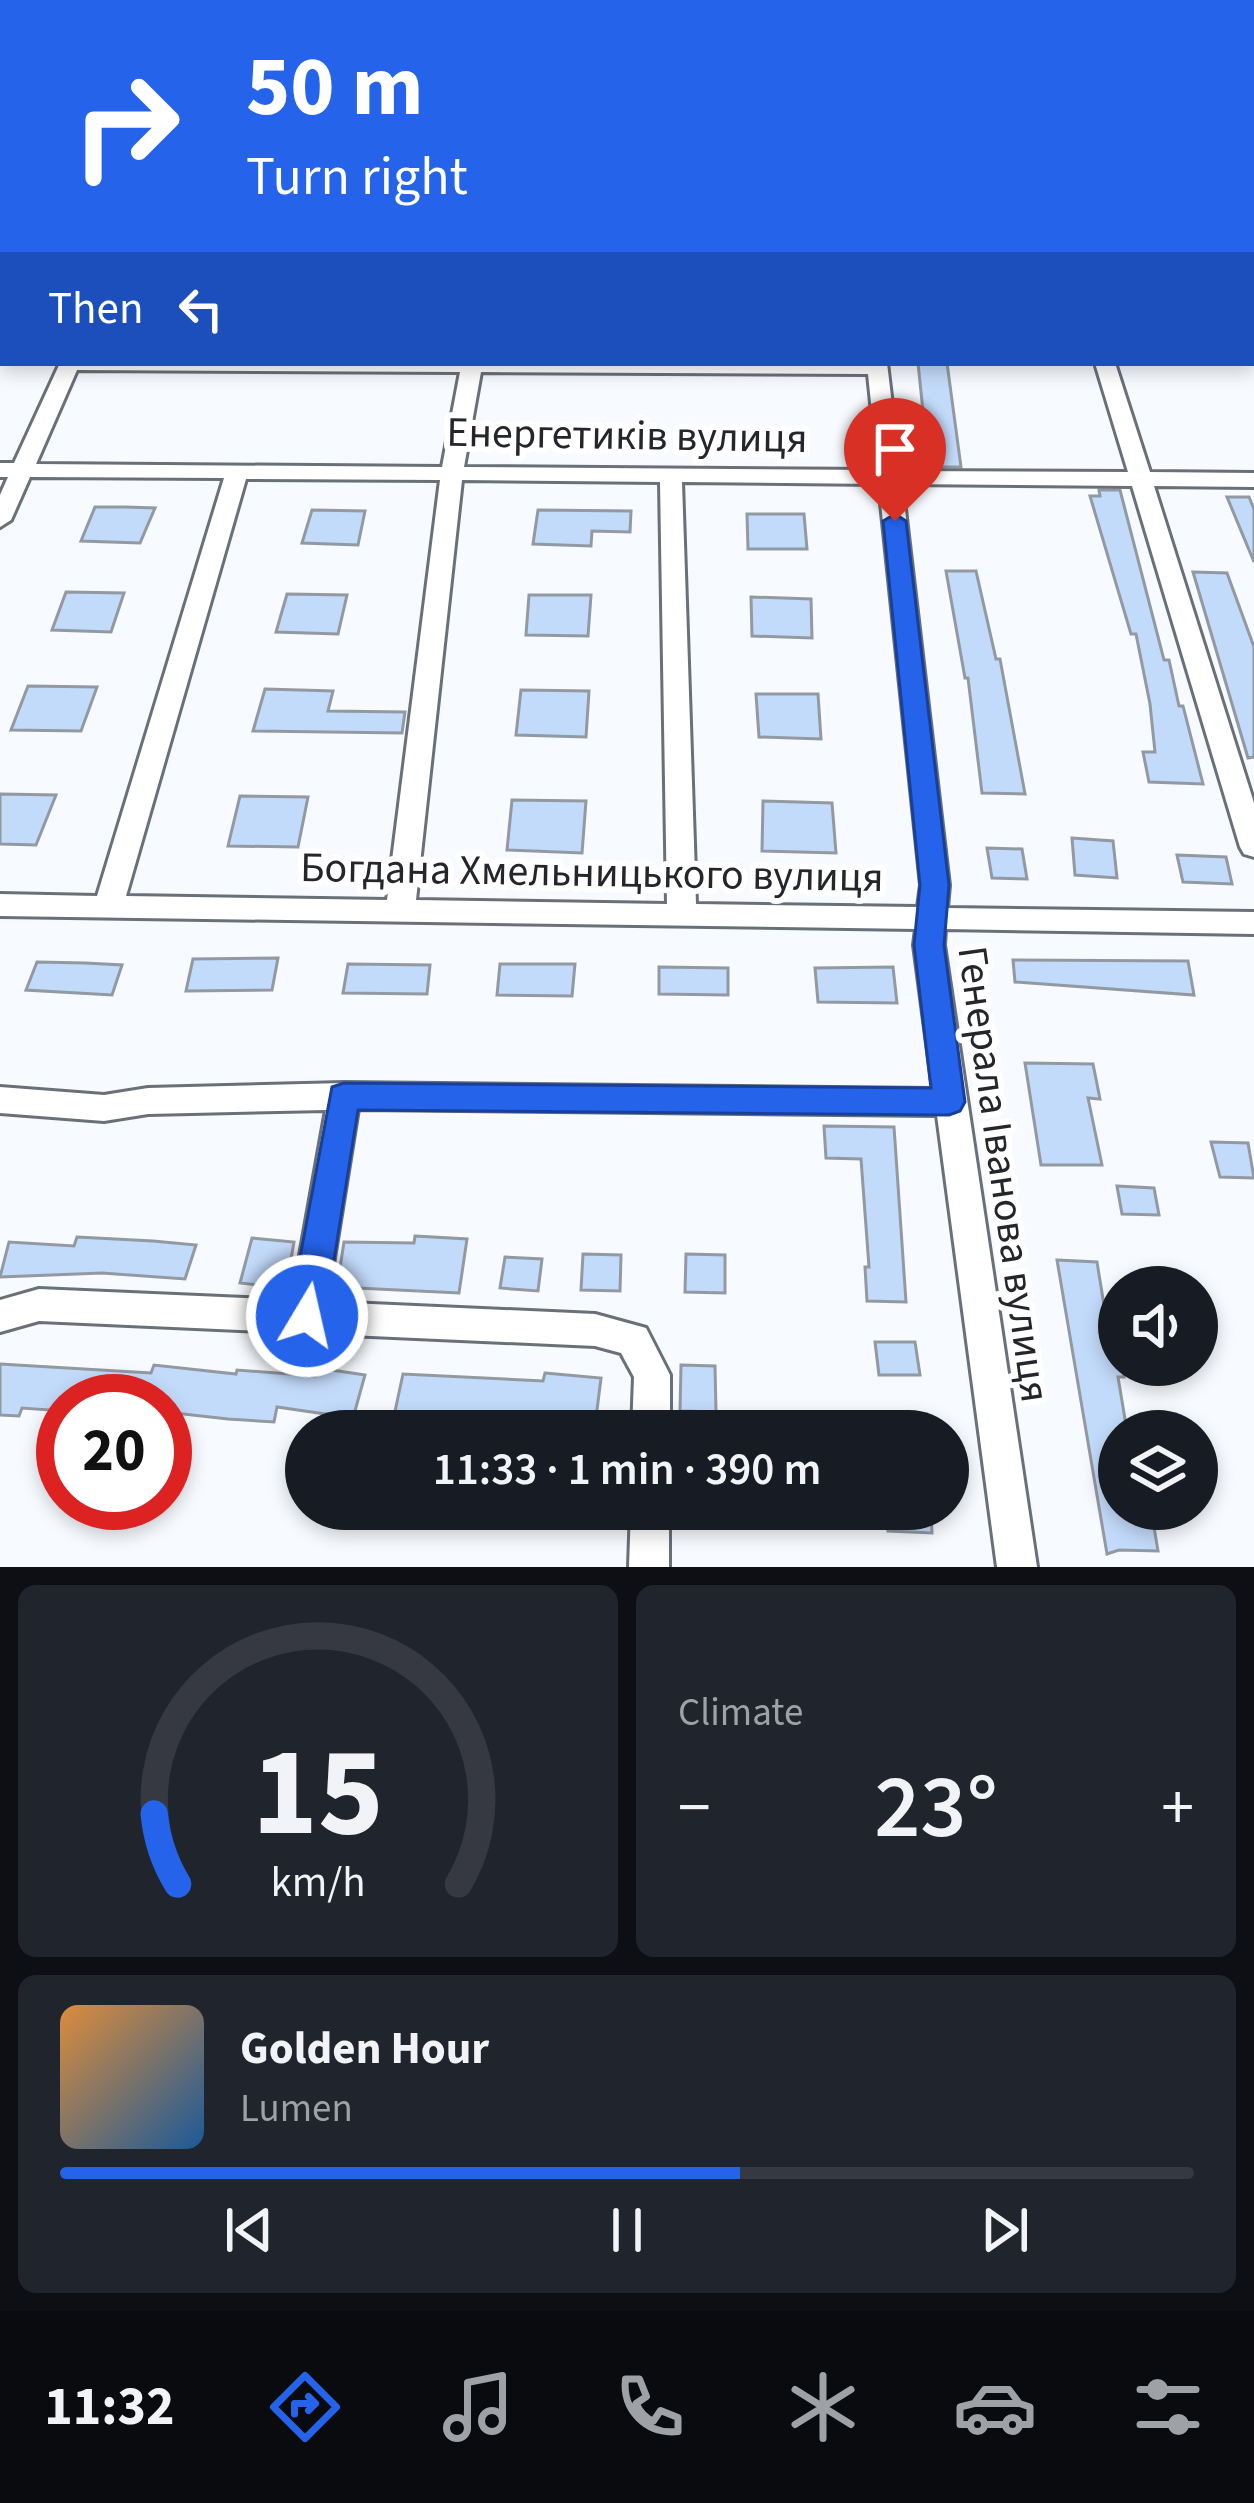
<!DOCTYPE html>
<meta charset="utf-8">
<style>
:root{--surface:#171b24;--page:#20242c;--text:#f1f3f6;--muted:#9ea1a6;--line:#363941;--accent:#2563eb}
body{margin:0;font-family:"Source Sans 3",sans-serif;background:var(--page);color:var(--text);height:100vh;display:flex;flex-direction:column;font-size:45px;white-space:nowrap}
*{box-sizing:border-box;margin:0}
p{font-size:39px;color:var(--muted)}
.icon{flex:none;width:66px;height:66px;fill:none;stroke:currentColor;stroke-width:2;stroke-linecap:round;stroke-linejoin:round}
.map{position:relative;height:1567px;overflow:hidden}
.drawer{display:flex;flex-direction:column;gap:18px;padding:18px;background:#0d0f14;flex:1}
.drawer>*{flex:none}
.top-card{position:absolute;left:0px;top:0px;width:1254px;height:366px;box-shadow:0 6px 18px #0003;background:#2563eb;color:#fff;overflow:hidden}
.buttons{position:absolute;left:1098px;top:1266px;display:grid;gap:24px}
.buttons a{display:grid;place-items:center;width:120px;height:120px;border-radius:50%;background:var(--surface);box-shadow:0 6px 18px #0003;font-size:60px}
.speed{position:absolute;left:36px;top:1374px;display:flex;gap:24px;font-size:60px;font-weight:700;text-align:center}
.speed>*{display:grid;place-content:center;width:156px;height:156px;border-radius:50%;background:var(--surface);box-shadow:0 6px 18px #0003;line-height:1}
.speed .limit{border:18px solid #d22;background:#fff;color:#111}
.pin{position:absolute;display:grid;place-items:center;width:102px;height:102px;color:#fff;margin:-123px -51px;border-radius:50% 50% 50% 0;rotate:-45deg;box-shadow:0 0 12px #0007}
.pin .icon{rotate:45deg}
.me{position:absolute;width:132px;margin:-66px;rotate:9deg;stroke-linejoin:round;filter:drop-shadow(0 0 9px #0008)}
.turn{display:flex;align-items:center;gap:42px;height:252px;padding:0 48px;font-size:54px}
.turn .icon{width:156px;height:156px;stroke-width:2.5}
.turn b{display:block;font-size:84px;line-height:102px}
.then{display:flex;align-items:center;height:114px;padding:0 48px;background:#0003;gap:24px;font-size:45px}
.big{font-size:90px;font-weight:600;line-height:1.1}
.drawer .widget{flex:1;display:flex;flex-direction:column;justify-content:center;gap:18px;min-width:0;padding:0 42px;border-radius:18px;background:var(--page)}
.drawer .dial{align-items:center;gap:0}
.dial svg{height:312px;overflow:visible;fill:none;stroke:var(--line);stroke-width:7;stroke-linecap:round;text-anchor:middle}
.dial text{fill:var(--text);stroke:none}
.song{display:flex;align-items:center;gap:36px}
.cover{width:144px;height:144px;border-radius:18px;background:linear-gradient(135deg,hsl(30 70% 55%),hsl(210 70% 35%))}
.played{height:12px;border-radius:6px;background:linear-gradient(90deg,var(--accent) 60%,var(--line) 60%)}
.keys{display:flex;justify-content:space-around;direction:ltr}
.heat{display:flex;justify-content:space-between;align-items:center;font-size:66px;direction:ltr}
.drawer .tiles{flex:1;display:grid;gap:18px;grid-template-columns:1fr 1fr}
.widget:last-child{grid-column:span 2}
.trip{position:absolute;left:285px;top:1410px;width:684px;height:120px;border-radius:60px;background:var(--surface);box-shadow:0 6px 18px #0003;font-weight:600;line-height:120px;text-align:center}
.tabs{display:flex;height:192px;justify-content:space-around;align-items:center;background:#090b0e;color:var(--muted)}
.tabs .icon{width:84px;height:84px}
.tabs .active{color:var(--accent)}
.tabs b{font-size:54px;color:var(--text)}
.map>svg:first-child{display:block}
.building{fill:#c3dbfb;stroke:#9399a2;stroke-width:3}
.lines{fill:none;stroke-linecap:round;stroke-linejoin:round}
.minor-casing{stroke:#6a7078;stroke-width:6}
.minor{fill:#fff;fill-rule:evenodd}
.route{fill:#2563eb;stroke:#184099;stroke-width:3}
.labels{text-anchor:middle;stroke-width:12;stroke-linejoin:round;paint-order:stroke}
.street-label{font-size:42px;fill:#24262a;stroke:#fff}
</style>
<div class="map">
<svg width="1254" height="1567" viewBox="0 0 1254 1567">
<rect width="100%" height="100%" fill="#f7fafe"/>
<path class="building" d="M918 363H947L961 467H932L928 460Z
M1099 490H1120L1164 660H1169L1179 706H1183L1203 784 1149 782 1143 752H1155L1150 704 1136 634H1131L1090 496H1100Z
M1227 497H1249L1254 509V562Z
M95 507H125L155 508 140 543 81 541Z
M312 510 365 511 358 545 302 543Z
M538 510 631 511 630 532 592 531 591 546 533 544Z
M747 514H804L807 549H748Z
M946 571H976L996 659H1000L1025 794 982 793 968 678H965Z
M1193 572 1227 573 1254 647V757L1248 758Z
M66 592 124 593 111 632 52 630Z
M287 594 347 595 338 634 276 632Z
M529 595H591L588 636 526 635Z
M751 597 811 599 812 638 752 636Z
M28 686 97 687 81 731 11 730Z
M265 689 333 691 328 711 405 712 402 733 253 731Z
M521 690 589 691 586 737 516 735Z
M756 694H818L821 739 759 737Z
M0 794 56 795 36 845 0 844Z
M240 796 308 797 298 847 228 846Z
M512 800 586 801 582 853 507 850Z
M763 801 832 803 836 853 762 851Z
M1072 838 1113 841 1117 878 1075 875Z
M987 848 1022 849 1027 879 992 878Z
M1177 855 1226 857 1232 884 1183 882Z
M278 958 272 990 186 991 193 959Z
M1013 960 1188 961 1194 995 1015 982Z
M37 962 85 963 122 965 112 995 26 990Z
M348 964 430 965 427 994 343 993Z
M500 964H575L572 996 497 995Z
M659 967 728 968V995L659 994Z
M893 967 897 1003 818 1002 815 968Z
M1025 1063 1093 1064 1100 1099 1088 1098 1102 1165H1041Z
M824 1126 894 1127 906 1302 867 1301 865 1267H869L861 1159 826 1158Z
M1211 1142 1248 1143 1254 1178 1220 1177Z
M1117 1186 1154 1188 1159 1215 1122 1214Z
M415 1236 467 1239 459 1293 337 1287 344 1242 414 1243Z
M77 1237 153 1241 196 1245 185 1279 102 1273 0 1277 9 1242 74 1246Z
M252 1238 294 1242 286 1288 240 1283Z
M583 1254 621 1255 620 1291 581 1290Z
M686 1254 725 1255V1293L685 1292Z
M505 1257 542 1259 538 1291 500 1288Z
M1057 1260 1097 1262 1109 1336H1116L1124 1377H1118L1127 1431H1119V1509H1151L1158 1551 1119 1550 1107 1554Z
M875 1342H915L920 1375H879Z
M0 1364 151 1373 154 1365 236 1374 237 1370 315 1376 318 1368 365 1375 353 1418 277 1407 274 1422 228 1419 165 1412V1401H63V1411L22 1408 19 1416 0 1415Z
M681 1365 715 1366 716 1412 680 1411Z
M545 1373 601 1378 595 1426 513 1417 437 1414 436 1420 394 1416 403 1374 543 1381Z
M887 1509H931L932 1533 888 1531Z"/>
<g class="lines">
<g class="minor-casing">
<path id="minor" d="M827 0H841V3H827Z
M0 154H3V164H0Z
M1251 174H1254V190H1251Z
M0 203H3V213H0Z
M1251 219H1254V237L1251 236Z
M60 363H887L900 471 1128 472 1095 363H1115L1150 472 1254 473V487L1154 486 1254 803V857L1244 854 1240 847 1132 486 902 484 949 885 947 908 1254 912V934L945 929 944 945 1037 1567H997L937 1115 358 1109 327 1302 595 1314 646 1328 670 1375V1431H632L634 1377 621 1353 595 1346 39 1321 0 1332V1300L39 1289 292 1300 326 1110 148 1114 104 1121 0 1113V1087L104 1095 148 1088 344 1083 933 1089 914 945 916 929 0 916V894L97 896 224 478 30 477 11 520 0 527V495L8 477H0V463H14ZM77 370 460 372 442 467 36 464ZM481 372 868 374 878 470 464 467ZM246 479 440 480 387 900 126 896ZM462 480 660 482 667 904 416 900ZM682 482 879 484 921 885 918 907 696 904Z
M631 1509H669V1567H629Z"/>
</g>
<use href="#minor" class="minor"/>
</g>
<path class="route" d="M895 514 906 521 949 885 944 945 965 1102 960 1111 949 1115 358 1110 325 1316 320 1328 307 1333 295 1328 289 1316 332 1087 344 1083 931 1088 914 945 920 885 883 521Z"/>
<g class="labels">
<g class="street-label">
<text transform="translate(627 434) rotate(1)" y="15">Енергетиків вулиця</text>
<text transform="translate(592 871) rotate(1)" y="15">Богдана Хмельницького вулиця</text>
<text transform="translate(1005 1174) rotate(82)" y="15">Генерала Іванова вулиця</text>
</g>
</g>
</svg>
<div class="buttons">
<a><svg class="icon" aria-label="sound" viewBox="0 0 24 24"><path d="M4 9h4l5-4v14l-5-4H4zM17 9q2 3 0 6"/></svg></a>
<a><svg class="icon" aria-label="layers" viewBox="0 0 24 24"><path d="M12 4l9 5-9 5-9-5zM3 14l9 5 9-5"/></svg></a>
</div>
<div class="speed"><div class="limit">20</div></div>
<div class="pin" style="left:895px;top:521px;background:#d93025"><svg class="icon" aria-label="arrive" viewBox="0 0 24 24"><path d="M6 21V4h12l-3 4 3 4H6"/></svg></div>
<svg class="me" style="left:307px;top:1316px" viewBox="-20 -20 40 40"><circle r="17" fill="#2563eb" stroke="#fff" stroke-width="3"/><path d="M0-11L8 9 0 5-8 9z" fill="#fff"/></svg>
<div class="trip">11:33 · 1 min · 390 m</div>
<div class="top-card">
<div class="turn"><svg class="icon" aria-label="right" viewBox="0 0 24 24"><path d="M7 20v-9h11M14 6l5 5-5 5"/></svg><div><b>50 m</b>Turn right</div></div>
<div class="then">Then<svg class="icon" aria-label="left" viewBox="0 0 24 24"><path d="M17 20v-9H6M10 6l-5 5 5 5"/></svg></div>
</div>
</div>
<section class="drawer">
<div class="tiles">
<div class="widget dial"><svg viewBox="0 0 100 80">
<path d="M14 69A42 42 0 1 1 86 69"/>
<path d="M14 69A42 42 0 0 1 8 51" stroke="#2563eb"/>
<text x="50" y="56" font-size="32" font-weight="700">15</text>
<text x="50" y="72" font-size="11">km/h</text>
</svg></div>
<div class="widget"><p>Climate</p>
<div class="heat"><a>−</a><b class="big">23°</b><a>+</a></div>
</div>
<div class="widget">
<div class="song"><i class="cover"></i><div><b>Golden Hour</b><p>Lumen</p></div></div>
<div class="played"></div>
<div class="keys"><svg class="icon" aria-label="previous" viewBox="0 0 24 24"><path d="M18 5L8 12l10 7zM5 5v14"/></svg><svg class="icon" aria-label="pause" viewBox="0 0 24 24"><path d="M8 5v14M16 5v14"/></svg><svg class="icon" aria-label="next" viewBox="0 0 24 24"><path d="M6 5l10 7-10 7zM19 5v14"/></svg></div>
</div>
</div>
</section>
<nav class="tabs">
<b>11:32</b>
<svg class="icon active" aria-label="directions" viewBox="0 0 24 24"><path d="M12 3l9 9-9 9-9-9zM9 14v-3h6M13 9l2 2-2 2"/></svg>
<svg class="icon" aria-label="music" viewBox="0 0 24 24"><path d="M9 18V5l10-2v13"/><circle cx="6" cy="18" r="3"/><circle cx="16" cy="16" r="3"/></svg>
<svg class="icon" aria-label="phone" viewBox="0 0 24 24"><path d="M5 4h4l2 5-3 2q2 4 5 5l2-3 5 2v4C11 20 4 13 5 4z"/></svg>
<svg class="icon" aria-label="climate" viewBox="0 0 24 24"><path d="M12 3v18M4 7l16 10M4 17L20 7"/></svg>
<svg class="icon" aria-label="car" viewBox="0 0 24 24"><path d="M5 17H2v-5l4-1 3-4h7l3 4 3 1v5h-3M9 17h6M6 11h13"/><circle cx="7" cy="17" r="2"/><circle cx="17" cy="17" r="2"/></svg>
<svg class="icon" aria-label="filters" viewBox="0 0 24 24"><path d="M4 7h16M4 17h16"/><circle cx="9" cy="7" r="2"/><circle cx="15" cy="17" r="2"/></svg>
</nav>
